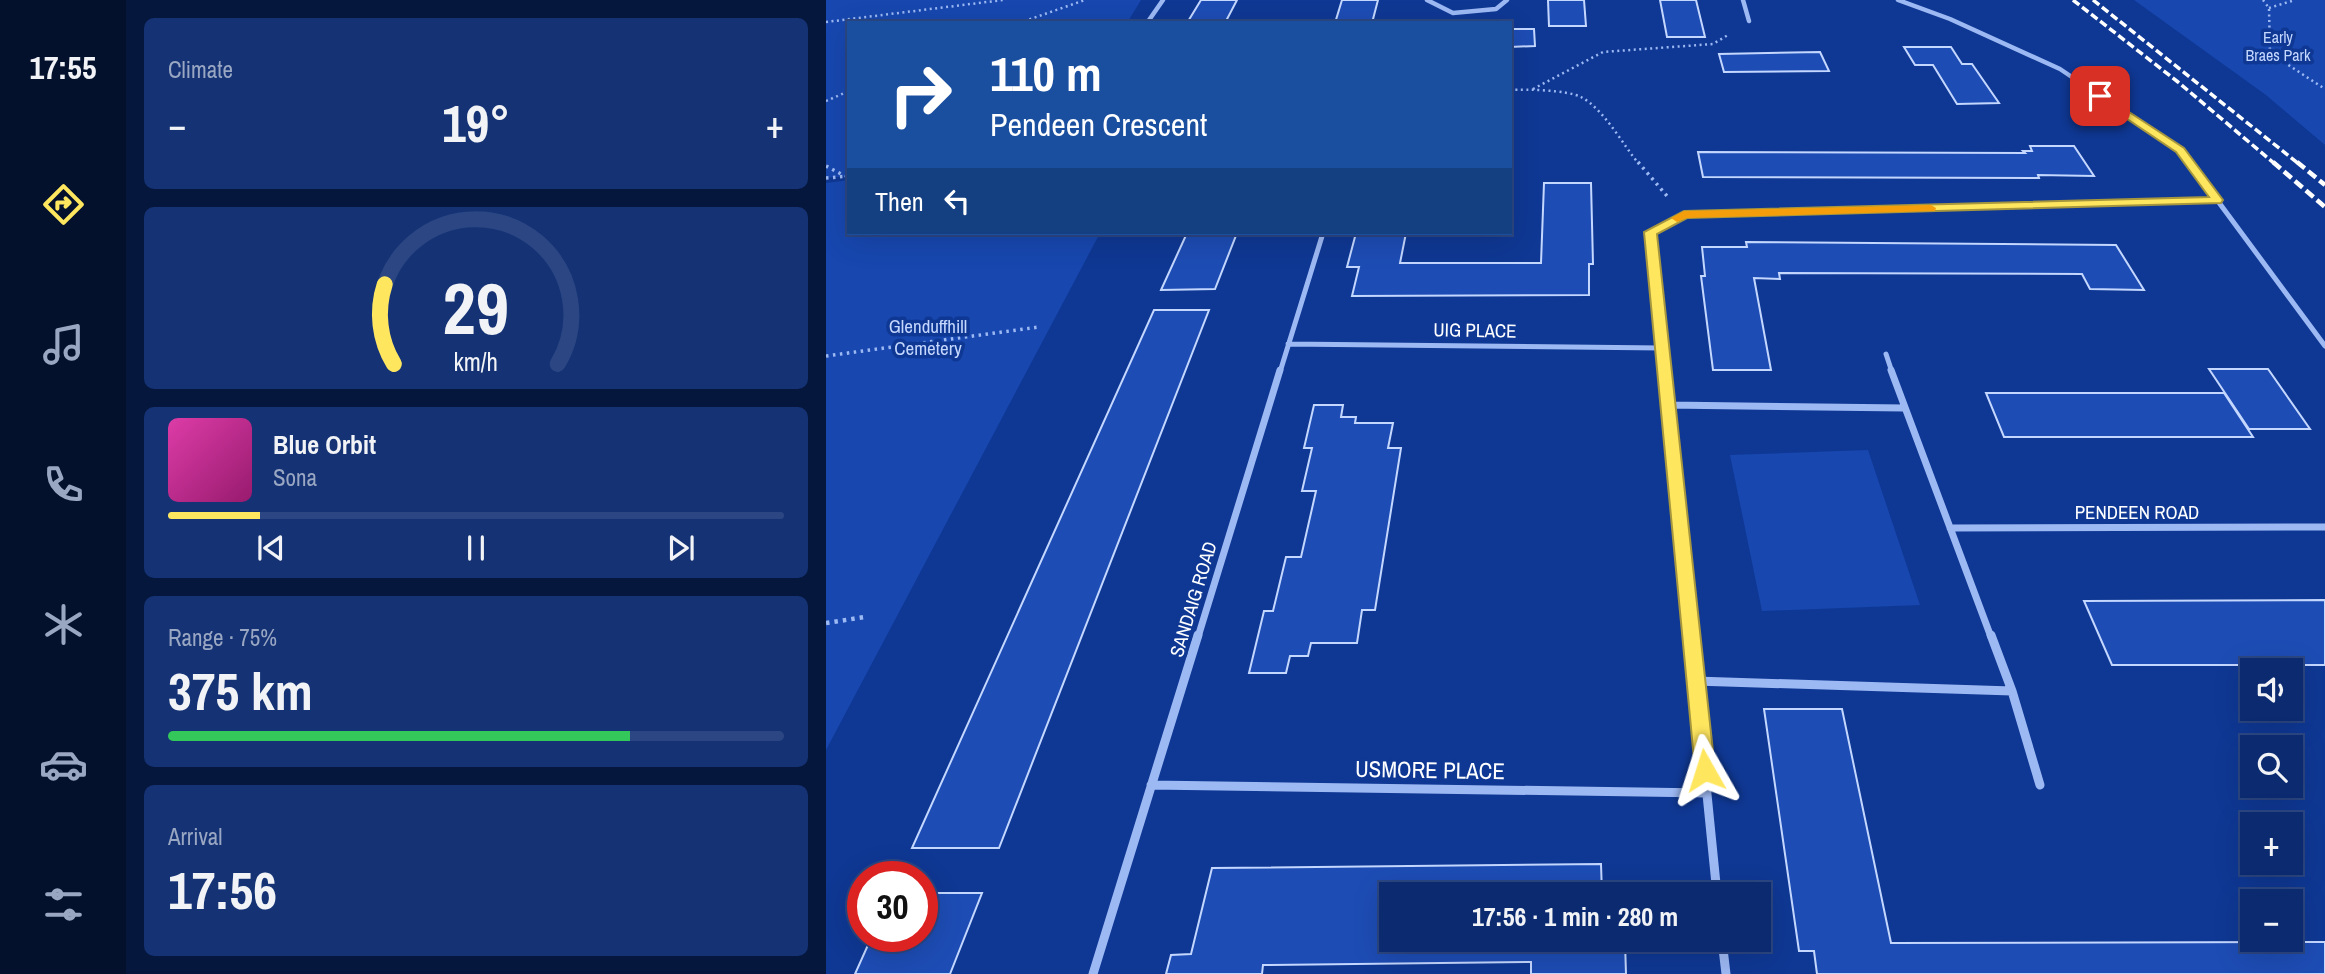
<!DOCTYPE html>
<meta charset="utf-8">
<style>
:root{--surface:#0b2a6f;--page:#143274;--text:#f1f3f6;--muted:#9aa7c3;--line:#2b4682;--accent:#ffe65f}
body{margin:0;font-family:"Archivo Narrow",sans-serif;background:var(--page);color:var(--text);height:100vh;display:flex;flex-direction:column;font-size:26px;white-space:nowrap}
*{box-sizing:border-box;margin:0}
p{font-size:23px;color:var(--muted)}
.icon{flex:none;width:38px;height:38px;fill:none;stroke:currentColor;stroke-width:2;stroke-linecap:round;stroke-linejoin:round}
.map{position:relative;flex:1;overflow:hidden}
.drawer{display:flex;flex-direction:column;gap:18px;padding:18px;background:#06173d;width:700px}
.drawer>*{flex:none}
.top-card{position:absolute;left:21px;top:21px;width:665px;height:214px;border-radius:0px;box-shadow:0 7px 28px #0002,0 0 0 2px var(--line);background:#1a4fa0;color:#fff;overflow:hidden}
.tools{position:absolute;left:1414px;top:658px;display:grid;gap:14px}
.tools a{display:grid;place-items:center;width:63px;height:63px;border-radius:0px;background:var(--surface);box-shadow:0 7px 28px #0002,0 0 0 2px var(--line);font-size:35px}
.speed{position:absolute;left:21px;top:861px;display:flex;gap:14px;font-size:35px;font-weight:700;text-align:center}
.speed>*{display:grid;place-content:center;width:91px;height:91px;border-radius:50%;background:var(--surface);box-shadow:0 7px 28px #0002,0 0 0 2px var(--line);line-height:1}
.speed .limit{border:10px solid #d22;background:#fff;color:#111}
.pin{position:absolute;display:grid;place-items:center;width:60px;height:60px;color:#fff;margin:-30px;border-radius:14px;box-shadow:0 4px 10px #0006}
.me{position:absolute;width:77px;margin:-38px;rotate:354deg;stroke-linejoin:round;filter:drop-shadow(0 0 5px #0008)}
.turn{display:flex;align-items:center;gap:24px;height:147px;padding:0 28px;font-size:32px}
.turn .icon{width:91px;height:91px;stroke-width:2.5}
.turn b{display:block;font-size:49px;line-height:60px}
.then{display:flex;align-items:center;height:66px;padding:0 28px;background:#0003;gap:14px;font-size:26px}
.big{font-size:52px;font-weight:800;line-height:1.1}
.drawer .tile{flex:1;display:flex;flex-direction:column;justify-content:center;gap:10px;min-width:0;padding:0 24px;border-radius:10px;background:var(--page)}
.drawer .dial{align-items:center;gap:0}
.dial svg{height:182px;overflow:visible;fill:none;stroke:var(--line);stroke-width:7;stroke-linecap:round;text-anchor:middle}
.dial text{fill:var(--text);stroke:none}
.song{display:flex;align-items:center;gap:21px}
.cover{width:84px;height:84px;border-radius:10px;background:linear-gradient(135deg,hsl(320 70% 55%),hsl(320 70% 35%))}
.played{height:7px;border-radius:4px;background:linear-gradient(90deg,var(--accent) 15%,var(--line) 15%)}
.keys{display:flex;justify-content:space-around;direction:ltr}
.heat{display:flex;justify-content:space-between;align-items:center;font-size:38px;direction:ltr}
.charge{height:10px;border-radius:5px;background:linear-gradient(90deg,#34c759 75%,var(--line) 0)}
.trip{position:absolute;left:553px;top:882px;width:392px;height:70px;border-radius:0px;background:var(--surface);box-shadow:0 7px 28px #0002,0 0 0 2px var(--line);font-weight:800;line-height:70px;text-align:center}
main{display:flex;flex:1;min-height:0}
.tab-bar{display:flex;flex-direction:column;width:126px;justify-content:space-around;align-items:center;background:#04112c;color:var(--muted)}
.tab-bar .icon{width:49px;height:49px}
.tab-bar .current{color:var(--accent)}
.tab-bar b{font-size:32px;color:var(--text)}
.map>svg:first-child{display:block}
.green{fill:#1747af}
.building{fill:#1d4cb4;stroke:#c4d7fe;stroke-width:2}
.lines{fill:none;stroke-linecap:round;stroke-linejoin:round}
.path-far2{stroke:#9db9f4;stroke-width:2.5;stroke-dasharray:2 3.5;stroke-linecap:butt}
.path-far1{stroke:#9db9f4;stroke-width:3.5;stroke-dasharray:2.5 4.5;stroke-linecap:butt}
.path{stroke:#9db9f4;stroke-width:4.5;stroke-dasharray:3.5 5;stroke-linecap:butt}
.minor-far3{stroke:#9db9f4;stroke-width:4.5}
.minor-far2{stroke:#9db9f4;stroke-width:5}
.minor-far1{stroke:#9db9f4;stroke-width:7}
.minor{stroke:#9db9f4;stroke-width:9}
.rail-far1{stroke:#fff;stroke-width:3.5;stroke-dasharray:8 3.5;stroke-linecap:butt}
.rail{stroke:#fff;stroke-width:4.5;stroke-dasharray:10 4.5;stroke-linecap:butt}
.route{fill:#ffe65f;stroke:#a6963e;stroke-width:2}
.slow{fill:#f59e0b}
.labels{text-anchor:middle;stroke-width:7;stroke-linejoin:round;paint-order:stroke}
.far-park-label{font-size:16px;fill:#c4d7fe;stroke:#0f3894}
.park-label{font-size:19px;fill:#c4d7fe;stroke:#0f3894}
.street-label{font-size:19px;fill:#fff;stroke:#0f3894}
.near-street-label{font-size:23px;fill:#fff;stroke:#0f3894}
</style>
<main>
<nav class="tab-bar">
<b>17:55</b>
<svg class="icon current" aria-label="directions" viewBox="0 0 24 24"><path d="M12 3l9 9-9 9-9-9zM9 14v-3h6M13 9l2 2-2 2"/></svg>
<svg class="icon" aria-label="music" viewBox="0 0 24 24"><path d="M9 18V5l10-2v13"/><circle cx="6" cy="18" r="3"/><circle cx="16" cy="16" r="3"/></svg>
<svg class="icon" aria-label="phone" viewBox="0 0 24 24"><path d="M5 4h4l2 5-3 2q2 4 5 5l2-3 5 2v4C11 20 4 13 5 4z"/></svg>
<svg class="icon" aria-label="climate" viewBox="0 0 24 24"><path d="M12 3v18M4 7l16 10M4 17L20 7"/></svg>
<svg class="icon" aria-label="car" viewBox="0 0 24 24"><path d="M5 17H2v-5l4-1 3-4h7l3 4 3 1v5h-3M9 17h6M6 11h13"/><circle cx="7" cy="17" r="2"/><circle cx="17" cy="17" r="2"/></svg>
<svg class="icon" aria-label="filters" viewBox="0 0 24 24"><path d="M4 7h16M4 17h16"/><circle cx="9" cy="7" r="2"/><circle cx="15" cy="17" r="2"/></svg>
</nav>
<section class="drawer">
<div class="tile"><p>Climate</p>
<div class="heat"><a>−</a><b class="big">19°</b><a>+</a></div>
</div>
<div class="tile dial"><svg viewBox="0 0 100 80">
<path d="M14 69A42 42 0 1 1 86 69"/>
<path d="M14 69A42 42 0 0 1 10 34" stroke="#ffe65f"/>
<text x="50" y="56" font-size="32" font-weight="700">29</text>
<text x="50" y="72" font-size="11">km/h</text>
</svg></div>
<div class="tile">
<div class="song"><i class="cover"></i><div><b>Blue Orbit</b><p>Sona</p></div></div>
<div class="played"></div>
<div class="keys"><svg class="icon" aria-label="previous" viewBox="0 0 24 24"><path d="M18 5L8 12l10 7zM5 5v14"/></svg><svg class="icon" aria-label="pause" viewBox="0 0 24 24"><path d="M8 5v14M16 5v14"/></svg><svg class="icon" aria-label="next" viewBox="0 0 24 24"><path d="M6 5l10 7-10 7zM19 5v14"/></svg></div>
</div>
<div class="tile"><p>Range · 75%</p><b class="big">375 km</b><div class="charge"></div></div>
<div class="tile"><p>Arrival</p><b class="big">17:56</b></div>
</section>
<div class="map">
<svg width="1499" height="974" viewBox="0 0 1499 974">
<rect width="100%" height="100%" fill="#0f3894"/>
<path class="green" d="M0 0H315L301 23H23V176L0 178Z
M1308 0H1499V145L1440 95Z
M23 180V233H274L0 750V183Z
M1042 450 1094 605 936 611 904 455Z"/>
<path class="building" d="M375 0H411L399 23H361Z
M516 0H552L546 23H509Z
M722 0H758L760 26H723Z
M834 0H870L879 37H841Z
M684 29H708L709 46 684 47Z
M1078 47H1125L1136 64H1146L1173 103 1131 104 1107 65H1089Z
M994 52 1003 71 898 72 893 54Z
M1204 146H1248L1268 176 1212 175 1213 178 877 177 872 152 1199 153 1197 151H1206Z
M718 183H765L767 264H763V295L526 296 533 267H521L530 233H580L574 263H715Z
M361 233H411L389 289 335 290Z
M920 242 1290 245 1318 290 1264 289 1256 274 953 273 954 279 928 278 945 370H887L875 276H879L876 247H921Z
M328 310H383L173 848H86Z
M1383 369H1442L1484 429H1423Z
M1160 393H1398L1427 437H1178Z
M488 405H517L515 417H530L529 423H567L562 448H575L549 610H536L531 643H485L482 656H464L460 673H423L438 611H447L460 557H475L490 491H476L486 448H478Z
M1499 600V665H1286L1258 601Z
M938 709H1016L1065 943 1499 942V974H991L988 951H973Z
M775 864 776 894H565V940L799 942 800 974H705V962L437 965 436 974H340L345 955 365 954 386 868Z
M96 893H156L124 974H29L46 936H96Z"/>
<g class="lines">
<path class="path-far2" d="M1437 0 1443 8 1444 53 1499 89
M1443 8 1469 0
M0 22 177 0
M193 23 259 0
M707 89 777 52 887 44 902 35
M684 90C700 89 741 90 755 97 778 109 797 145 813 164
M0 101 23 91"/>
<path class="path-far1" d="M812 162 841 196
M0 166 19 176
M0 178 23 176
M0 356 213 327"/>
<path class="path" d="M0 623 39 617"/>
<path class="minor-far3" d="M601 0 627 13 670 9 681 0
M917 0 923 21
M1072 0 1124 19 1234 69 1354 150 1364 164
M321 23 337 0"/>
<path class="minor-far2" d="M1363 162 1499 346
M462 344 836 348
M1060 354 1066 372
M454 372 497 233
M838 372 824 232 858 215 1391 200"/>
<path class="minor-far1" d="M838 370 865 637
M1065 370 1165 637
M842 405 1078 408
M1124 528 1499 527
M372 637 454 370"/>
<path class="minor" d="M865 635 891 894
M1165 635 1186 691 1214 785
M869 681 1186 691
M325 785 881 793
M896 940 900 974
M267 974 372 635"/>
<path class="rail-far1" d="M1247 0 1352 82 1449 164
M1267 0 1473 164"/>
<path class="rail" d="M1447 162 1499 207
M1471 162 1499 185"/>
</g>
<path class="route" d="M1274 93 1358 148 1397 200 1395 203 861 218 831 234 889 770 886 777 879 780 872 777 869 770 818 232 858 211 1383 197 1350 152 1270 98 1269 96Z"/>
<path class="slow" d="M1105 205 1110 208 1109 211 861 218 851 222 845 218 858 211Z"/>
<g class="labels">
<g class="far-park-label">
<text x="1452" y="43">Early<tspan x="1452" dy="18">Braes Park</tspan></text>
</g>
<g class="park-label">
<text x="102" y="333">Glenduffhill<tspan x="102" dy="22">Cemetery</tspan></text>
</g>
<g class="street-label">
<text transform="translate(649 330) rotate(1)" y="7">UIG PLACE</text>
<text x="1311" y="519">PENDEEN ROAD</text>
<text transform="translate(367 599) rotate(-73)" y="7">SANDAIG ROAD</text>
</g>
<g class="near-street-label">
<text transform="translate(604 770) rotate(1)" y="8">USMORE PLACE</text>
</g>
</g>
</svg>
<div class="tools">
<a><svg class="icon" aria-label="sound" viewBox="0 0 24 24"><path d="M4 9h4l5-4v14l-5-4H4zM17 9q2 3 0 6"/></svg></a>
<a><svg class="icon" aria-label="search" viewBox="0 0 24 24"><circle cx="10" cy="10" r="6"/><path d="M15 15l6 6"/></svg></a>
<a>+</a>
<a>−</a>
</div>
<div class="speed"><div class="limit">30</div></div>
<div class="pin" style="left:1274px;top:96px;background:#d93025"><svg class="icon" aria-label="arrive" viewBox="0 0 24 24"><path d="M6 21V4h12l-3 4 3 4H6"/></svg></div>
<svg class="me" style="left:879px;top:770px" viewBox="-20 -20 40 40"><path d="M0-17L14 15 0 8-14 15z" fill="#ffe65f" stroke="#fff" stroke-width="4"/></svg>
<div class="trip">17:56 · 1 min · 280 m</div>
<div class="top-card">
<div class="turn"><svg class="icon" aria-label="right" viewBox="0 0 24 24"><path d="M7 20v-9h11M14 6l5 5-5 5"/></svg><div><b>110 m</b>Pendeen Crescent</div></div>
<div class="then">Then<svg class="icon" aria-label="left" viewBox="0 0 24 24"><path d="M17 20v-9H6M10 6l-5 5 5 5"/></svg></div>
</div>
</div>
</main>
